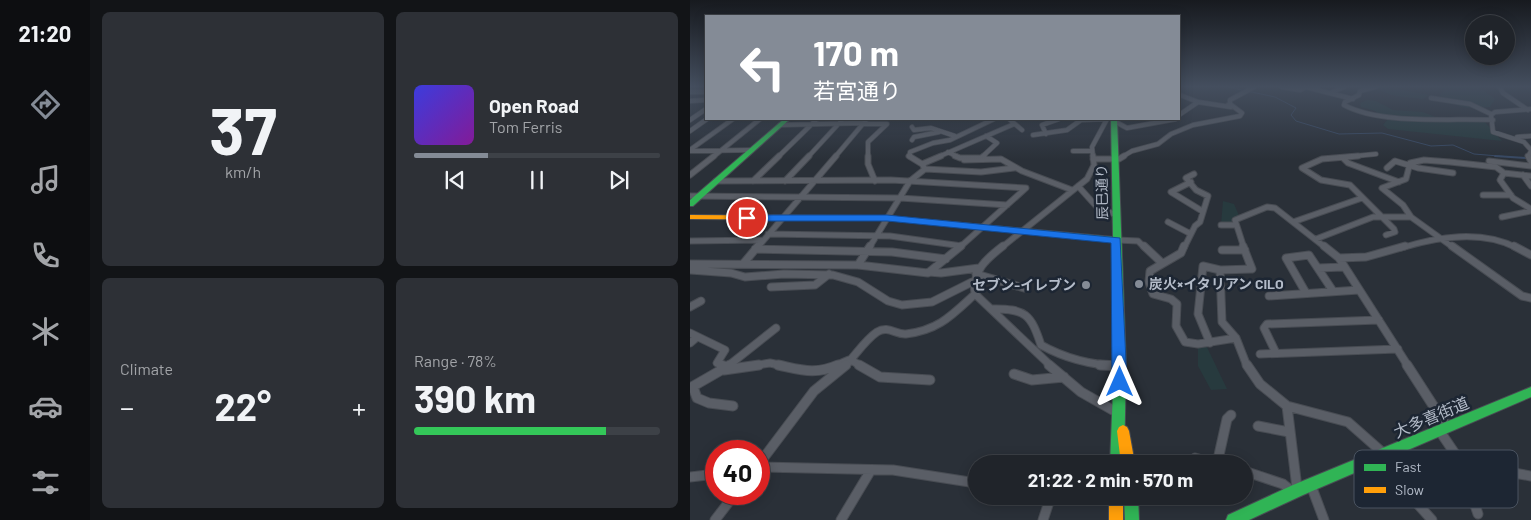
<!DOCTYPE html>
<meta charset="utf-8">
<style>
:root{--surface:#20242a;--page:#2d3036;--text:#f1f3f6;--muted:#a2a4a8;--line:#3d4147;--accent:#848b96}
body{margin:0;font-family:Barlow,"Noto Sans JP",sans-serif;background:var(--page);color:var(--text);height:100vh;display:flex;flex-direction:column;font-size:19px;white-space:nowrap}
*{box-sizing:border-box;margin:0}
p{font-size:16px;color:var(--muted)}
.icon{flex:none;width:28px;height:28px;fill:none;stroke:currentColor;stroke-width:2;stroke-linecap:round;stroke-linejoin:round}
.map{position:relative;flex:1;overflow:hidden}
.panel{display:flex;flex-direction:column;gap:12px;padding:12px;background:#121417;width:600px}
.panel>*{flex:none}
.hud{position:absolute;left:15px;top:15px;width:475px;height:105px;border-radius:0px;box-shadow:0 2px 12px #0003,0 0 0 1px var(--line);background:#848b96;color:#fff;overflow:hidden}
.fabs{position:absolute;left:775px;top:15px;display:grid;gap:10px}
.fabs a{display:grid;place-items:center;width:50px;height:50px;border-radius:50%;background:var(--surface);box-shadow:0 2px 12px #0003,0 0 0 1px var(--line);font-size:25px}
.speed{position:absolute;left:15px;top:440px;display:flex;gap:10px;font-size:25px;font-weight:700;text-align:center}
.speed>*{display:grid;place-content:center;width:65px;height:65px;border-radius:50%;background:var(--surface);box-shadow:0 2px 12px #0003,0 0 0 1px var(--line);line-height:1}
.speed .limit{border:8px solid #d22;background:#fff;color:#111}
.pin{position:absolute;display:grid;place-items:center;width:42px;height:42px;color:#fff;margin:-21px;border:2px solid #fff;border-radius:50%;box-shadow:0 1px 5px #0007}
.me{position:absolute;width:55px;margin:-28px;rotate:0deg;stroke-linejoin:round;filter:drop-shadow(0 0 4px #0008)}
.turn{display:flex;align-items:center;gap:18px;height:105px;padding:0 25px;font-size:22px}
.turn .icon{width:65px;height:65px;stroke-width:2.5}
.turn b{display:block;font-size:35px;line-height:42px}
.big{font-size:38px;font-weight:700;line-height:1.1}
.panel .tile{flex:1;display:flex;flex-direction:column;justify-content:center;gap:8px;min-width:0;padding:0 18px;border-radius:8px;background:var(--page)}
.panel .dial{align-items:center;gap:0}
.dial b{font-size:65px;line-height:1}
.song{display:flex;align-items:center;gap:15px}
.cover{width:60px;height:60px;border-radius:8px;background:linear-gradient(135deg,hsl(240 70% 55%),hsl(290 70% 35%))}
.played{height:5px;border-radius:2px;background:linear-gradient(90deg,var(--accent) 30%,var(--line) 30%)}
.keys{display:flex;justify-content:space-around;direction:ltr}
.heat{display:flex;justify-content:space-between;align-items:center;font-size:28px;direction:ltr}
.charge{height:8px;border-radius:4px;background:linear-gradient(90deg,#34c759 78%,var(--line) 0)}
.panel .tiles{flex:1;display:grid;gap:12px;grid-template-columns:repeat(2,1fr)}
.trip{position:absolute;left:278px;top:455px;width:285px;height:50px;border-radius:25px;background:var(--surface);box-shadow:0 2px 12px #0003,0 0 0 1px var(--line);font-weight:700;line-height:50px;text-align:center}
main{display:flex;flex:1;min-height:0}
.tab-bar{display:flex;flex-direction:column;width:90px;justify-content:space-around;align-items:center;background:#0d0e11;color:var(--muted)}
.tab-bar .icon{width:35px;height:35px}
.tab-bar .active{color:var(--accent)}
.tab-bar b{font-size:22px;color:var(--text)}
.map>svg:first-child{display:block}
.green{fill:#273a3e}
.lines{fill:none;stroke-linecap:round;stroke-linejoin:round}
.stream-far1{stroke:#384963;stroke-width:1}
.stream{stroke:#384963;stroke-width:2}
.street-far3-casing{stroke:#484c53;stroke-width:5.5}
.street-far2-casing{stroke:#484c53;stroke-width:7}
.street-far1-casing{stroke:#484c53;stroke-width:9}
.street-casing{stroke:#484c53;stroke-width:11}
.fast-casing{stroke:#484c53;stroke-width:2}
.slow-casing{stroke:#484c53;stroke-width:2}
.street-far3{stroke:#5a5e66;stroke-width:4}
.street-far2{stroke:#5a5e66;stroke-width:5}
.street-far1{stroke:#5a5e66;stroke-width:7}
.street{stroke:#5a5e66;stroke-width:9}
.fast{fill:#30b455;fill-rule:evenodd}
.slow{fill:#ff9f0a;fill-rule:evenodd}
.route{fill:#1a73e8;stroke:#114b97}
.poi-dot{fill:#848b96;stroke:#1d2633;stroke-width:2}
.labels{text-anchor:middle;stroke-width:5;stroke-linejoin:round;paint-order:stroke}
.street-label{font-size:14px;fill:#b4bcc9;stroke:#1d2633}
.poi-label{font-size:14px;font-weight:bold;fill:#b4bcc9;stroke:#1d2633;text-anchor:start}
.near-street-label{font-size:16px;fill:#b4bcc9;stroke:#1d2633}
.key{fill:#1d2633;stroke:#4a5360;stroke-width:1}
.key-label{font-size:14px;fill:#b4bcc9}
</style>
<main>
<nav class="tab-bar">
<b>21:20</b>
<svg class="icon active" aria-label="directions" viewBox="0 0 24 24"><path d="M12 3l9 9-9 9-9-9zM9 14v-3h6M13 9l2 2-2 2"/></svg>
<svg class="icon" aria-label="music" viewBox="0 0 24 24"><path d="M9 18V5l10-2v13"/><circle cx="6" cy="18" r="3"/><circle cx="16" cy="16" r="3"/></svg>
<svg class="icon" aria-label="phone" viewBox="0 0 24 24"><path d="M5 4h4l2 5-3 2q2 4 5 5l2-3 5 2v4C11 20 4 13 5 4z"/></svg>
<svg class="icon" aria-label="climate" viewBox="0 0 24 24"><path d="M12 3v18M4 7l16 10M4 17L20 7"/></svg>
<svg class="icon" aria-label="car" viewBox="0 0 24 24"><path d="M5 17H2v-5l4-1 3-4h7l3 4 3 1v5h-3M9 17h6M6 11h13"/><circle cx="7" cy="17" r="2"/><circle cx="17" cy="17" r="2"/></svg>
<svg class="icon" aria-label="filters" viewBox="0 0 24 24"><path d="M4 7h16M4 17h16"/><circle cx="9" cy="7" r="2"/><circle cx="15" cy="17" r="2"/></svg>
</nav>
<section class="panel">
<div class="tiles">
<div class="tile dial"><b>37</b><p>km/h</p></div>
<div class="tile">
<div class="song"><i class="cover"></i><div><b>Open Road</b><p>Tom Ferris</p></div></div>
<div class="played"></div>
<div class="keys"><svg class="icon" aria-label="previous" viewBox="0 0 24 24"><path d="M18 5L8 12l10 7zM5 5v14"/></svg><svg class="icon" aria-label="pause" viewBox="0 0 24 24"><path d="M8 5v14M16 5v14"/></svg><svg class="icon" aria-label="next" viewBox="0 0 24 24"><path d="M6 5l10 7-10 7zM19 5v14"/></svg></div>
</div>
<div class="tile"><p>Climate</p>
<div class="heat"><a>−</a><b class="big">22°</b><a>+</a></div>
</div>
<div class="tile"><p>Range · 78%</p><b class="big">390 km</b><div class="charge"></div></div>
</div>
</section>
<div class="map">
<svg width="841" height="520" viewBox="0 0 841 520">
<rect width="100%" height="100%" fill="#2a3038"/>
<path class="green" d="M685 87H697L739 95 733 99C717 97 698 97 685 87Z
M747 87H794L790 88 805 99 800 107C777 109 768 109 749 95L756 90Z
M677 100 686 101 703 110 733 112 753 120 794 121 812 141 698 129 693 125 698 119 685 111 671 107 670 103Z
M533 201 544 204 550 218 545 225H531Z
M515 343 537 389 521 390 508 366V344Z"/>
<g class="lines">
<path class="stream-far1" d="M538 87 585 97 606 108 601 115 606 121 649 134 692 133 741 146 763 145 784 154 821 157"/>
<path class="stream" d="M805 156 836 158"/>
<g class="street-far3-casing">
<path id="street-far3" d="M592 87 610 90 616 87
M616 87 663 99
M685 87 670 91 669 95 655 102 654 105C691 125 760 118 803 120
M810 87 813 93 838 110
M0 92H16
M642 92 654 87
M741 98 780 104 801 114
M0 101 16 100
M508 102 541 107 538 105
M841 109 805 112 801 115 803 132 834 142 841 150
M489 115 508 102 490 95
M319 119 332 130
M0 120 16 109
M424 121 437 128 486 119
M173 124H197L178 142V157
M90 125 173 123
M222 127 224 130 241 128 265 136
M0 131 17 119
M356 134 352 125 369 119
M343 135 377 130 391 120 414 119
M827 137 841 136
M222 140 224 137 249 132
M0 150 43 119
M0 151 62 150
M383 151H402
M258 152 268 157
M23 157 70 119
M88 157 127 119
M118 157 153 119
M145 157 177 119
M220 157V152L243 143 260 140 304 119
M248 157 324 124
M292 157 307 143 296 136
M403 157 402 147 417 119
M432 157 442 151 468 144 481 134 503 125 550 116 552 113 540 104V100L564 87
M655 157 686 154
M838 157 841 151"/>
</g>
<g class="street-far2-casing">
<path id="street-far2" d="M178 156V164L185 181
M265 156 270 158H291L294 156
M668 156 632 159 612 168 631 180 660 185 704 229 705 232 696 235
M838 156 841 162
M653 158 658 163 709 182
M403 159H429L434 156
M274 160 311 159 332 171 382 190
M799 161 841 166
M232 164 251 156
M697 168 705 161 728 168 763 173
M235 169 291 172 324 168
M814 173 810 180 823 198 841 209
M0 175 24 156
M833 175 841 186
M26 181 201 180 336 188 269 248
M63 181 89 156
M95 181 119 156
M501 182 481 192 512 211
M388 186 406 206 426 215
M793 195H821
M0 196 210 198 317 205
M721 217 764 248
M812 217 841 211
M478 222 501 234
M603 222 672 198
M531 225H545
M78 234 200 236 272 246
M626 239 683 217H721L713 205 692 188 716 179 720 163 734 160 760 162 806 167 814 173 841 176
M427 240 448 241 455 248
M0 241 73 240
M67 248 146 156
M179 248 220 181 235 169 232 164 219 156
M311 248 397 179 404 165 403 156
M494 248 505 226 510 222 518 196 506 190 496 178 504 174
M554 248 545 220 577 207 585 208 636 248
M711 248C747 237 791 229 827 248"/>
</g>
<g class="street-far1-casing">
<path id="street-far1" d="M313 246C296 259 282 271 285 294L361 366
M454 246 472 263
M494 246 491 253 460 271 459 282 463 294 481 299 487 304 486 326 495 342 508 344 546 338
M553 246 562 269 530 270 532 322 546 338 557 366
M634 246 649 258 718 366
M762 246 832 296 841 298
M824 246 841 255
M65 249 202 252 256 259
M532 250H555
M649 258 676 257 715 246
M0 264 168 265 238 273 271 246
M53 264 68 246
M168 265 180 246
M628 268 654 267
M0 270 41 273 55 277 94 274 143 275 168 282 198 301 212 305 242 302 282 282
M239 272 251 273 289 268
M286 274 334 288
M81 287 125 285 139 274
M616 293 596 258 619 255 643 291
M579 296 669 290
M0 307 11 301
M301 309C336 308 341 315 351 345 376 359 401 365 429 366
M0 333 35 350 27 363 34 366
M0 343 7 337
M520 343 508 314 513 266 530 270
M586 353 574 328 577 324 689 320
M570 354 708 349
M161 360 171 366
M38 366 86 328
M61 366 80 363 94 366
M145 366 159 360
M155 366C165 356 175 340 187 332 198 325 206 335 216 334 249 330 262 315 285 294"/>
</g>
<g class="street-casing">
<path id="street" d="M31 365 37 367
M88 365C112 370 125 375 148 365
M169 365 190 377 240 380
M359 365 391 392 428 413
M410 365 430 366
M557 365 570 384 597 406 607 488
M717 365 757 427
M34 370 69 365
M324 374 342 380 374 377
M3 387 7 398 19 403 43 406
M0 388 40 365
M597 406 658 422 692 452
M568 426 599 432
M751 433 770 461 788 514
M505 458 526 464
M688 460 742 520
M69 464 124 391 156 365
M527 464 537 419 541 415
M69 467 203 470 286 483
M773 467H790L841 476
M554 471 593 484 602 491
M0 477 26 474
M622 488 634 520
M25 520 45 494
M151 520 181 470
M353 520 361 496"/>
</g>
<g class="fast-casing">
<path id="fast" d="M94 119H100L3 206H0V200Z
M421 119H427L436 366 434 464H420L424 366 423 242 219 222 215 220 219 218 423 237Z
M841 387V397L613 495 559 520H536L538 515 603 485Z
M434 496H448L449 520H435Z"/>
</g>
<g class="slow-casing">
<path id="slow" d="M0 215 197 216 219 218 223 220 219 222 197 220 0 219Z
M433 425 437 427 439 431 445 464H431L427 431 429 427Z
M419 496H433V520H419Z"/>
</g>
<use href="#street-far3" class="street-far3"/>
<use href="#street-far2" class="street-far2"/>
<use href="#street-far1" class="street-far1"/>
<use href="#street" class="street"/>
<use href="#fast" class="fast"/>
<use href="#slow" class="slow"/>
</g>
<linearGradient id="sky" x2="0" y2="1"><stop stop-color="#171a1f"/><stop offset="0.54" stop-color="#444e5e"/><stop offset="1" stop-color="#444e5e" stop-opacity="0"/></linearGradient>
<rect width="841" height="160" fill="url(#sky)"/>
<path class="route" d="M54 215H197L430 238 437 382 435 387 430 389 425 387 422 382 421 243 197 221H57L54 220Z"/>
<g class="poi-dot">
<circle cx="449" cy="284" r="5"/>
<circle cx="396" cy="285" r="5"/>
</g>
<g class="labels">
<g class="street-label">
<text transform="translate(412 192) rotate(-91)" y="5">辰巳通り</text>
</g>
<g class="poi-label">
<text x="459" y="289">炭火×イタリアン CILO</text>
<text x="386" y="290" text-anchor="end">セブン-イレブン</text>
</g>
<g class="near-street-label">
<text transform="translate(741 417) rotate(-23)" y="6">大多喜街道</text>
</g>
</g>
<rect x="664" y="450" width="164" height="58" rx="8" class="key"/>
<rect x="674" y="464" width="22" height="7" fill="#30b455"/>
<rect x="674" y="487" width="22" height="6" fill="#ff9f0a"/>
<g class="key-label">
<text x="705" y="472">Fast</text>
<text x="705" y="495">Slow</text>
</g>
</svg>
<div class="fabs">
<a><svg class="icon" aria-label="sound" viewBox="0 0 24 24"><path d="M4 9h4l5-4v14l-5-4H4zM17 9q2 3 0 6"/></svg></a>
</div>
<div class="speed"><div class="limit">40</div></div>
<div class="pin" style="left:57px;top:218px;background:#d93025"><svg class="icon" aria-label="arrive" viewBox="0 0 24 24"><path d="M6 21V4h12l-3 4 3 4H6"/></svg></div>
<svg class="me" style="left:430px;top:382px" viewBox="-20 -20 40 40"><path d="M0-17L14 15 0 8-14 15z" fill="#1a73e8" stroke="#fff" stroke-width="4"/></svg>
<div class="trip">21:22 · 2 min · 570 m</div>
<div class="hud">
<div class="turn"><svg class="icon" aria-label="left" viewBox="0 0 24 24"><path d="M17 20v-9H6M10 6l-5 5 5 5"/></svg><div><b>170 m</b>若宮通り</div></div>
</div>
</div>
</main>
